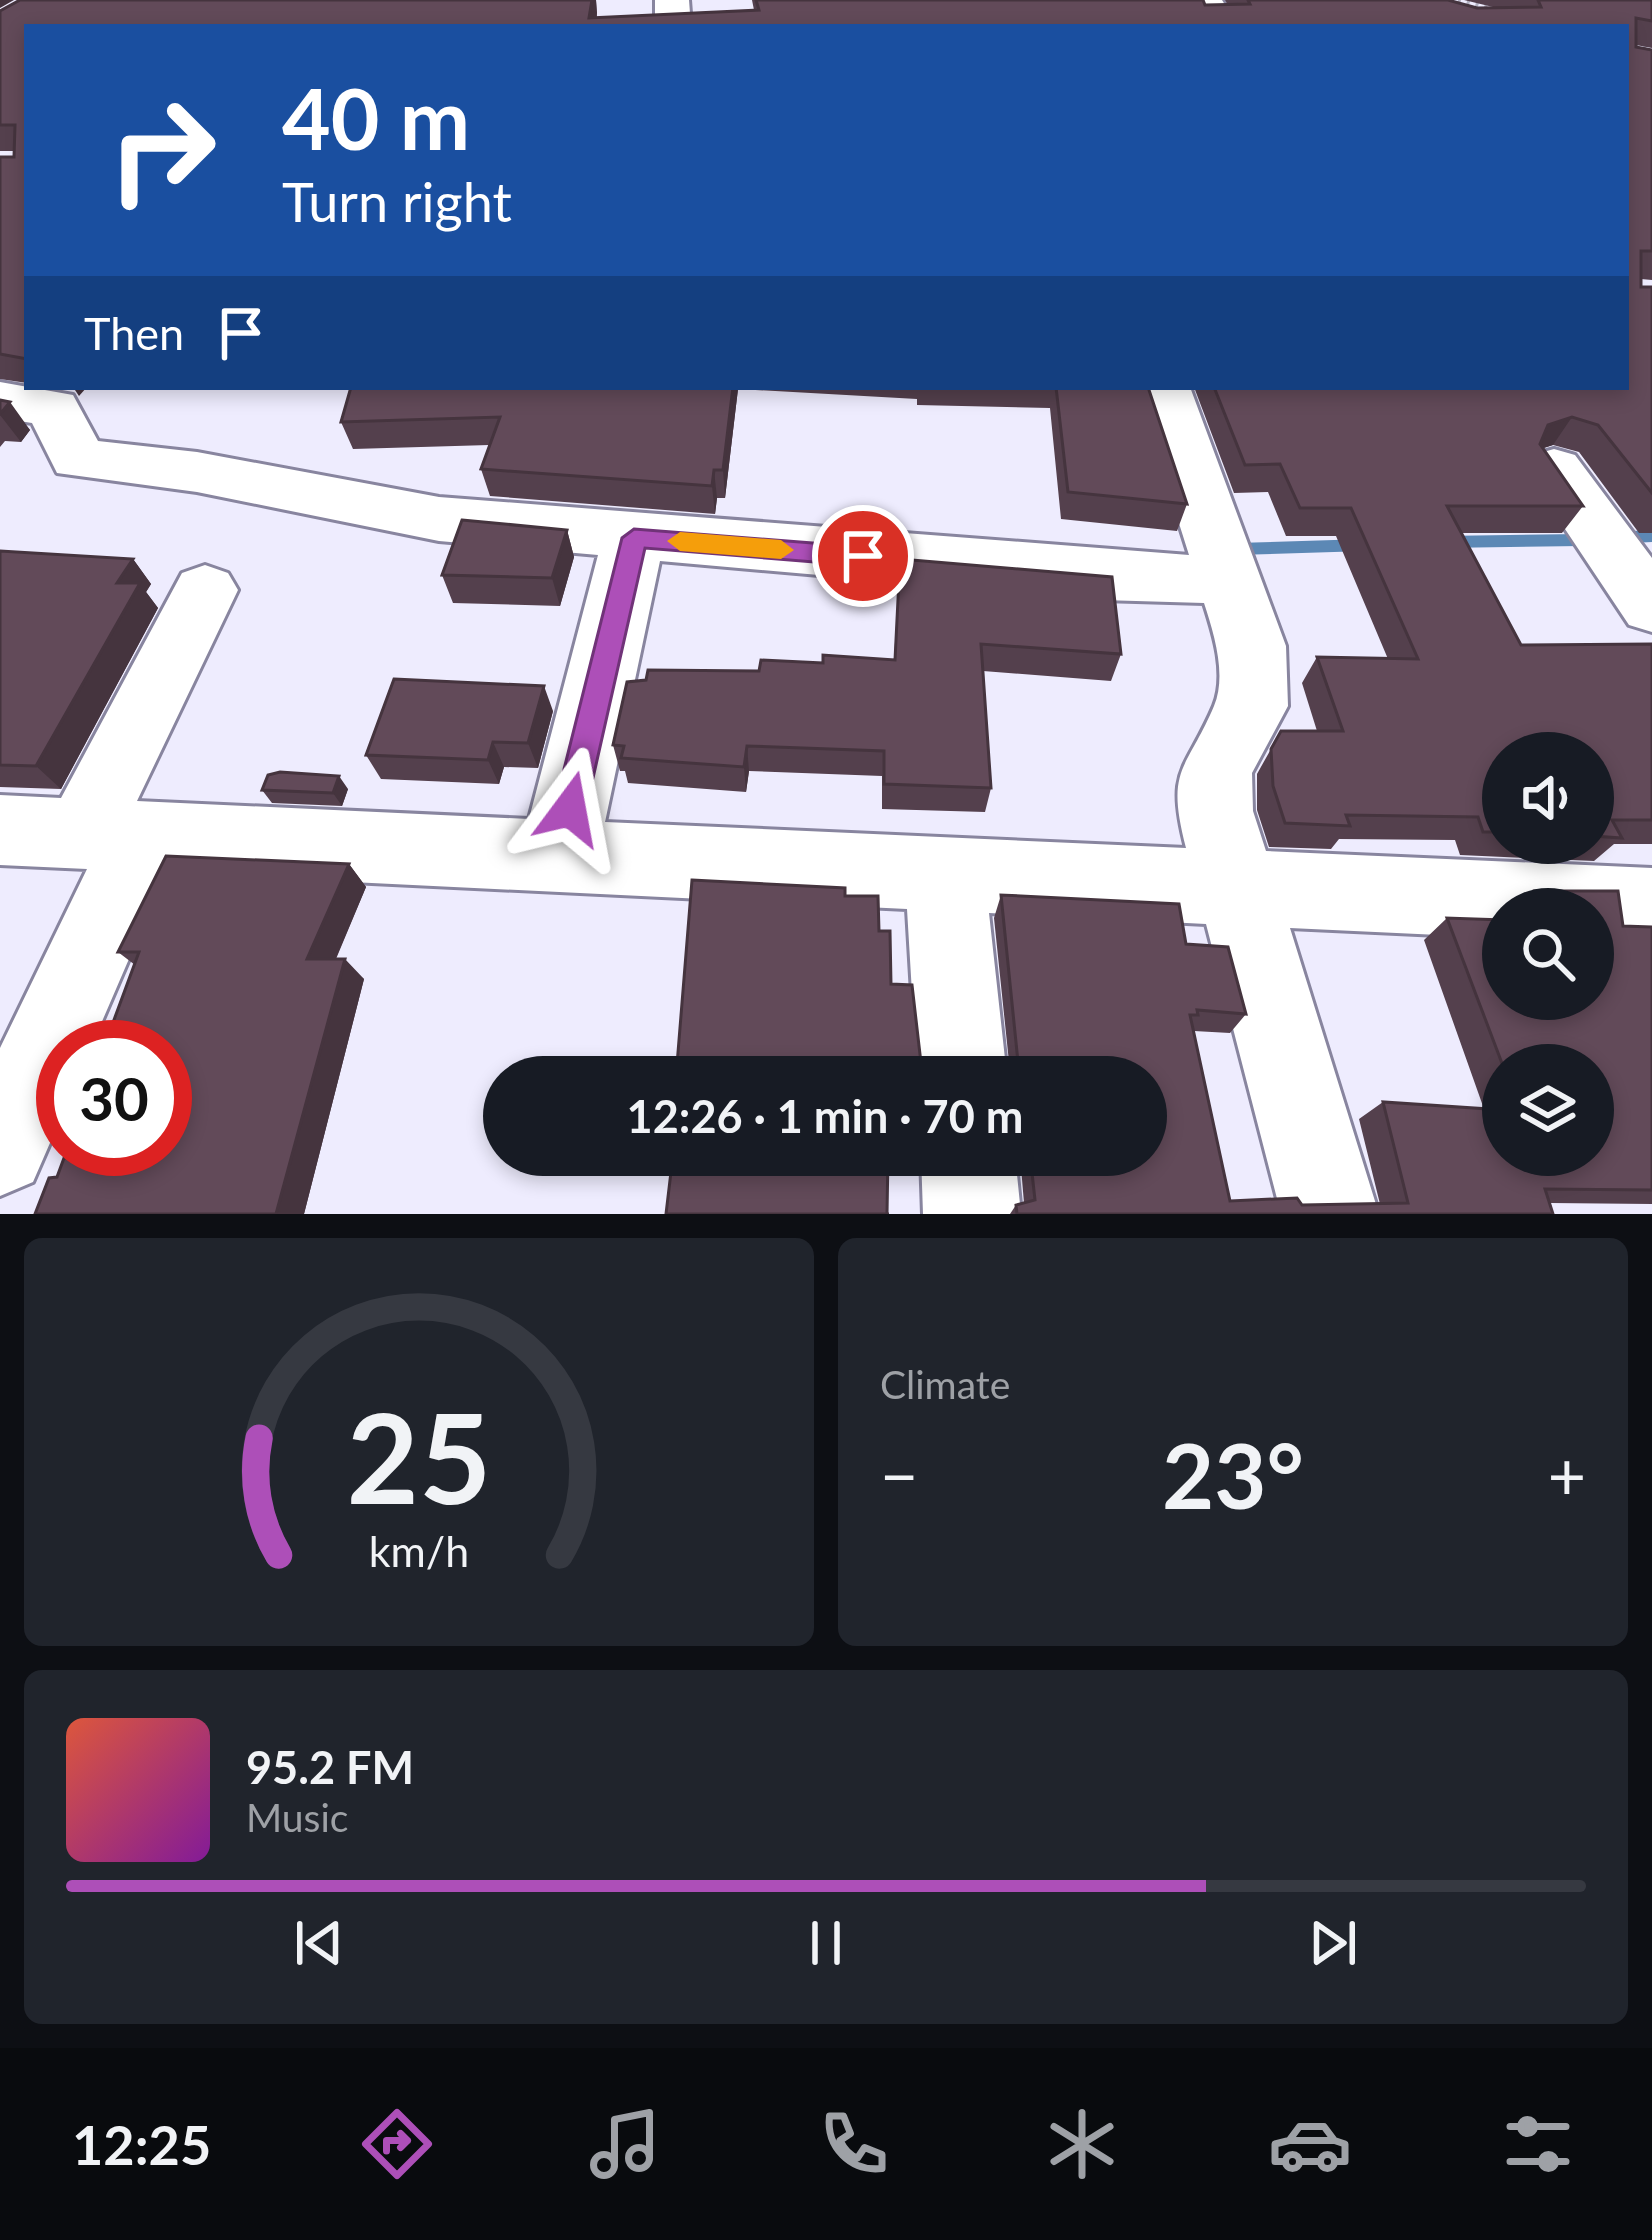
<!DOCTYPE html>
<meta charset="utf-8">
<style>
:root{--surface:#171b24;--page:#20242c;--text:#f1f3f6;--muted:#9ea1a6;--line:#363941;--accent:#ad4fb8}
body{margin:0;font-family:Lato,sans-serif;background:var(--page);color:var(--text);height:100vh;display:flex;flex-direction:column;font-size:45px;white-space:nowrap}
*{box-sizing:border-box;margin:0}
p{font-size:39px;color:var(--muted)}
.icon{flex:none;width:66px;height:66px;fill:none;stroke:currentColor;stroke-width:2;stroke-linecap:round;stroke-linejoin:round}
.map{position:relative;height:1214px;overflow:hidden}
.sheet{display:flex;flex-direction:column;gap:24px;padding:24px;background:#0d0f14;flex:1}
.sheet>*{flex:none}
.guide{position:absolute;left:24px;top:24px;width:1605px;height:366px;border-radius:0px;box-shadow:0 6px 18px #0003;background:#1a4fa0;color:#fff;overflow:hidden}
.tools{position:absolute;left:1482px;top:732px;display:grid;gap:24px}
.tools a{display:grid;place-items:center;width:132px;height:132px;border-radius:50%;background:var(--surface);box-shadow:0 6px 18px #0003;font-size:60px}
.speed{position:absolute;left:36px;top:1020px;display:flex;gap:24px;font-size:60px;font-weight:700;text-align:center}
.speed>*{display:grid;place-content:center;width:156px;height:156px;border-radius:50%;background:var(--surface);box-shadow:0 6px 18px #0003;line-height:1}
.speed .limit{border:18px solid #d22;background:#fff;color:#111}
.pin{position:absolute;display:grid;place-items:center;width:102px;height:102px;color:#fff;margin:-51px;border:6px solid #fff;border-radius:50%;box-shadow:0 3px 12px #0007}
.me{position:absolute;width:132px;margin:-66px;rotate:13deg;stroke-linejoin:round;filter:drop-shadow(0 0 9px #0008)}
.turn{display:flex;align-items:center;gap:42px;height:252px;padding:0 60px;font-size:54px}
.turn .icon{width:156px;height:156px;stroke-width:2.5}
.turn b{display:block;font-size:84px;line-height:102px}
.then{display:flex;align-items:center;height:114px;padding:0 60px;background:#0003;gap:24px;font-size:45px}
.big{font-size:90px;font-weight:700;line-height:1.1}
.sheet .tile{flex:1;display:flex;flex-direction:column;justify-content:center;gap:18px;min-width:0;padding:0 42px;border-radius:18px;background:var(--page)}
.sheet .dial{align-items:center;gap:0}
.dial svg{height:312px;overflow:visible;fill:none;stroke:var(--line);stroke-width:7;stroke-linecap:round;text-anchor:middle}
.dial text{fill:var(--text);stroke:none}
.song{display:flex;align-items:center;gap:36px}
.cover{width:144px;height:144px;border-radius:18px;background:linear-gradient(135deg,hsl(10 70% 55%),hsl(290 70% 35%))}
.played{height:12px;border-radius:6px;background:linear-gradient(90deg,var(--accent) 75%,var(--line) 75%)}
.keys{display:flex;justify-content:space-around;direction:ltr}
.heat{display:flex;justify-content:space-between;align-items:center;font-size:66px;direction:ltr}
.sheet .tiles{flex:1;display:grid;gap:24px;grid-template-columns:1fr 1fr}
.tile:last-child{grid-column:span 2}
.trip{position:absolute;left:483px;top:1056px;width:684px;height:120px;border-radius:60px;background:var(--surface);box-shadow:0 6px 18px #0003;font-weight:700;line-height:120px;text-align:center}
.menu{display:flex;height:192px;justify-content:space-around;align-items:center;background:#090b0e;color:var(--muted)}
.menu .icon{width:84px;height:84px}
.menu .selected{color:var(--accent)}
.menu b{font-size:54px;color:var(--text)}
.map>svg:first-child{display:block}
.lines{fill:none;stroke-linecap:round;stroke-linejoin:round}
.stream{fill:#5c88b5;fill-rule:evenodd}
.minor-casing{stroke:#88859f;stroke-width:6}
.path{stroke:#b3b1c1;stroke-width:4.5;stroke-dasharray:3 6;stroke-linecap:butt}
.minor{fill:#fff;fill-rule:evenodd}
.wall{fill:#54404d;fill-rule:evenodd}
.shaded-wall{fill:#45343e}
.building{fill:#624a59;stroke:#45343e;stroke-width:3}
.route{fill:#ad4fb8;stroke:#703378;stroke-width:3}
.slow{fill:#f59e0b}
</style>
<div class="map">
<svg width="1652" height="1214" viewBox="0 0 1652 1214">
<rect width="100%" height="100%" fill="#eeecfe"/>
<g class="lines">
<path class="stream" d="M1652 530V542L1632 543 1623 537 1632 531Z
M1581 534 1590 540 1581 546 1442 548 1433 542 1442 536Z
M1366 539 1375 545 1366 551 1236 555 1227 549 1236 543Z"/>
<g class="minor-casing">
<path id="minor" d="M655 0H689L691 27H655Z
M1188 0H1222L1239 27H1203Z
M0 382 73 395 98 441 197 452 439 497 1189 555 1136 387H1190L1286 646 1288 706 1252 773 1253 811 1266 851 1652 868V946L1593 943V909H1503V938L1290 928 1379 1214H1281L1206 924 989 913 1007 1077H917L907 909 166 873 91 1047H63V1113L33 1182 0 1196V1048L87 869 0 865V795L61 798 182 573 205 565 228 573 238 590 137 801 529 819 598 555 439 541 197 492 57 473 32 423 0 418ZM660 561 1102 600 1204 603C1214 634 1227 675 1214 706 1186 772 1165 767 1186 848L605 822Z
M1554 449 1575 455 1652 558V632L1629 625 1525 469 1533 455Z
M921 1155H1015L1021 1214H923Z"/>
</g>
<path class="path" d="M1458 0 1494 9
M1626 42 1652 49"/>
<use href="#minor" class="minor"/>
</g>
<path class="wall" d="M245 0H596L597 18 754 10 752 0H1203L1205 5H1228L1225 0H1448L1477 8 1493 7 1464 0H1652V48L1636 45V47L1652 50V280L1641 279V287H1652V533H1639L1579 452 1553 445 1543 448 1583 506 1562 533H1462L1521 645 1652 644V844H1614L1594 861 1460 855 1455 840 1339 839 1331 849 1269 847 1257 810V774L1281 731H1317L1302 683 1317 657 1388 659 1336 536H1286L1268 492 1234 493 1194 387H1626V27H27V383L0 379V157H14V151H0V11ZM1503 753H1593V843H1503Z
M351 387H1148L1187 504 1177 531 1061 519 1050 408 917 405V399L738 389 725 498H717L715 514 490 496 481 469 489 445 353 449 341 422Z
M0 400 30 430 21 442 5 441 0 447Z
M567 530 574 557 560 606 453 603 442 575Z
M0 551 133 559 151 584 146 592 158 608 61 789 0 787Z
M900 559 1121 654 1111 681 983 671 991 788 985 812 882 809V776L749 771 746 792 628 783 625 771H620L613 745 759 671 823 663 894 659Z
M553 711 538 768 504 767 499 784 381 779 366 755Z
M348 789 342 806 272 803 262 790Z
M349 864 366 887 336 959 364 979 304 1214H35L57 1177 165 1149 135 965 118 952Z
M692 880 845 888V896H878L879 931H890L891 984 912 985 921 1063 1009 1062 994 918 1001 895 1179 904 1186 944 1228 947 1246 1014 1230 1033 1194 1031 1230 1201 1297 1198 1302 1205 1380 1204 1359 1119 1383 1102 1484 1109 1424 940 1447 918 1503 920V999H1593V909H1513L1534 891H1618L1623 926 1652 927V1204L1550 1203 1553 1214H1010L1016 1205 1024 1203 1020 1155H1146V1077H676ZM1503 1065H1593V1155H1503Z"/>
<path class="shaded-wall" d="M0 0H14L0 8Z
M592 0H596L597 13 595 27 589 18Z
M73 387H87L79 396Z
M733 387H738V389L725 498 723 470Z
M10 402 30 430 21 442 0 415Z
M1572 417 1553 445 1529 453 1548 425Z
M714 470 717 498 715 514 712 486Z
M567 530 574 557 560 606 552 578Z
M133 559 151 584 146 592 158 608 61 789 36 766 117 583Z
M544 686 553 711 538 768 528 743Z
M493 742 504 767 499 784 488 760Z
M747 746 749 771 746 792 744 767Z
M339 776 348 789 342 806 333 793Z
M349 864 366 887 327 979 307 959Z
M345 959 364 979 304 1214H276Z"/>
<path class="building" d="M20 0H592L589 18 759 10 756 0H1203L1205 5 1250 4 1248 0H1448L1477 8 1541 7 1538 0H1652V21L1636 18V47L1652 50V251H1641V287H1652V493L1598 425 1572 417 1548 425 1540 444 1583 506H1447L1521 645 1652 644V820H1612L1622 838 1593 836V753H1503V832H1483L1478 817 1346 815 1350 826 1285 823 1273 786 1271 749 1281 731H1343L1317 657 1418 659 1351 508H1300L1280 464 1245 465 1214 387H1626V27H27V359L0 354V157H14L15 125H0V11Z
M351 387H733L723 470H714L712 486 481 469 500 417 341 422Z
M1056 387H1148L1187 504 1068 492Z
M0 400 10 402 0 414Z
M462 520 567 530 552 578 442 575Z
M0 551 133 559 117 583H140L36 766 0 765Z
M900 559 1112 577 1121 654 981 644 991 788 884 784V751L747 746 744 767 621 758 624 746 613 745 627 682 646 680 648 670 759 671 761 660 823 663V655L895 660Z
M394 679 544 686 528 743 493 742 488 760 366 755Z
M280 772 339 776 333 793 262 790 268 775Z
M166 856 349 864 307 959H345L276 1214H35L49 1178 57 1177 64 1158H72L75 1149H165V1047H104L139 952H118Z
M692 880 845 888V896H878L879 931H890L891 984 912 985 921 1063 1018 1062 1001 895 1179 904 1186 944 1228 947 1246 1014 1197 1010 1198 1015H1190L1230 1201 1297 1198 1302 1205 1408 1203 1383 1102 1503 1110V1155H1593V1065L1503 1066 1447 918 1503 920V999H1593V909H1531L1534 891H1618L1623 926 1652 927V1190L1545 1189 1553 1214H1017L1016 1205 1035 1200 1030 1155H1146V1077H1001L1000 1070 888 1067V1077H676Z
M673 1155H888L887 1214H889H666Z"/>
<path class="route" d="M634 529 863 547 877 556 863 566 645 548 586 809 581 819 570 823 559 819 554 809 622 538Z"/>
<path class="slow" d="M680 532 781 540 794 550 781 559 680 551 667 541Z"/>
</svg>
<div class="tools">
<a><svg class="icon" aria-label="sound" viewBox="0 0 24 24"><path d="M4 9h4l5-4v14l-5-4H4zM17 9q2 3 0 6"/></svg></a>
<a><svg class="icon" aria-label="search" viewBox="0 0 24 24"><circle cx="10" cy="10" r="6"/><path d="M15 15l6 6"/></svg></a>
<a><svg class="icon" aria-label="layers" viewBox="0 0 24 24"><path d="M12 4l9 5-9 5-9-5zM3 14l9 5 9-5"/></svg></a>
</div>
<div class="speed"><div class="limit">30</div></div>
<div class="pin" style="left:863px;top:556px;background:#d93025"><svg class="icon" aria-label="arrive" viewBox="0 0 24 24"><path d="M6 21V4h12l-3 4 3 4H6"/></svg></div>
<svg class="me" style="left:570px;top:809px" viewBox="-20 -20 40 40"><path d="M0-17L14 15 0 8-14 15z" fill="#ad4fb8" stroke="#fff" stroke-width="4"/></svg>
<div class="trip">12:26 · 1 min · 70 m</div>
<div class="guide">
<div class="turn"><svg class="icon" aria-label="right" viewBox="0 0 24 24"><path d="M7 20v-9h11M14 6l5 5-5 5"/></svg><div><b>40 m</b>Turn right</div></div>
<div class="then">Then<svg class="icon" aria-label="arrive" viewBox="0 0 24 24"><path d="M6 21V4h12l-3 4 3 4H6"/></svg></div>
</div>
</div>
<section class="sheet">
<div class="tiles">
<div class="tile dial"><svg viewBox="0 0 100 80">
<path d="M14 69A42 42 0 1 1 86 69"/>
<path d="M14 69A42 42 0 0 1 9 39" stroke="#ad4fb8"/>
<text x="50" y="56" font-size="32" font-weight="700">25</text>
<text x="50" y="72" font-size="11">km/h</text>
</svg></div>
<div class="tile"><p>Climate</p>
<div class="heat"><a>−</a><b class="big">23°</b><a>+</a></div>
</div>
<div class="tile">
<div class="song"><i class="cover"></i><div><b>95.2 FM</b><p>Music</p></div></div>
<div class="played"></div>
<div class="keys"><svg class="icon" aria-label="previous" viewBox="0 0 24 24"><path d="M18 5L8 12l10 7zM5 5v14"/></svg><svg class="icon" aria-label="pause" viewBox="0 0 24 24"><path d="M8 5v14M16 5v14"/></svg><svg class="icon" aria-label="next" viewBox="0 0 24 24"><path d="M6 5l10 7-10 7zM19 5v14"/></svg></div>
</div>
</div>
</section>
<nav class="menu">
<b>12:25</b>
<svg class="icon selected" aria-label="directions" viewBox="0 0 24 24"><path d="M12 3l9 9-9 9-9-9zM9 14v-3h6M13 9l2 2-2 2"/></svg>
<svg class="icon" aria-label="music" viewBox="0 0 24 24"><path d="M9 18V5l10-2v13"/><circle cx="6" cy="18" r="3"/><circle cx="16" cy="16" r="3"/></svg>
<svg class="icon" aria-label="phone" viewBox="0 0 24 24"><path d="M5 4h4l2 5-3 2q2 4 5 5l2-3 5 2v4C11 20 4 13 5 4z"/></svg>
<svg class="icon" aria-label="climate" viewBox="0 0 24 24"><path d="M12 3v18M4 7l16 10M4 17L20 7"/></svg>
<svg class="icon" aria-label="car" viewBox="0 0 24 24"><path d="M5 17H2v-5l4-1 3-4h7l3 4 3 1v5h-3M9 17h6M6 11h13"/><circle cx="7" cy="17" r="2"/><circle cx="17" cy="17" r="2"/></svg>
<svg class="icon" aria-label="filters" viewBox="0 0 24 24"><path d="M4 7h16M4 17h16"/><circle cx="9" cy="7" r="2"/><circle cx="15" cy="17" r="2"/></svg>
</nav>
